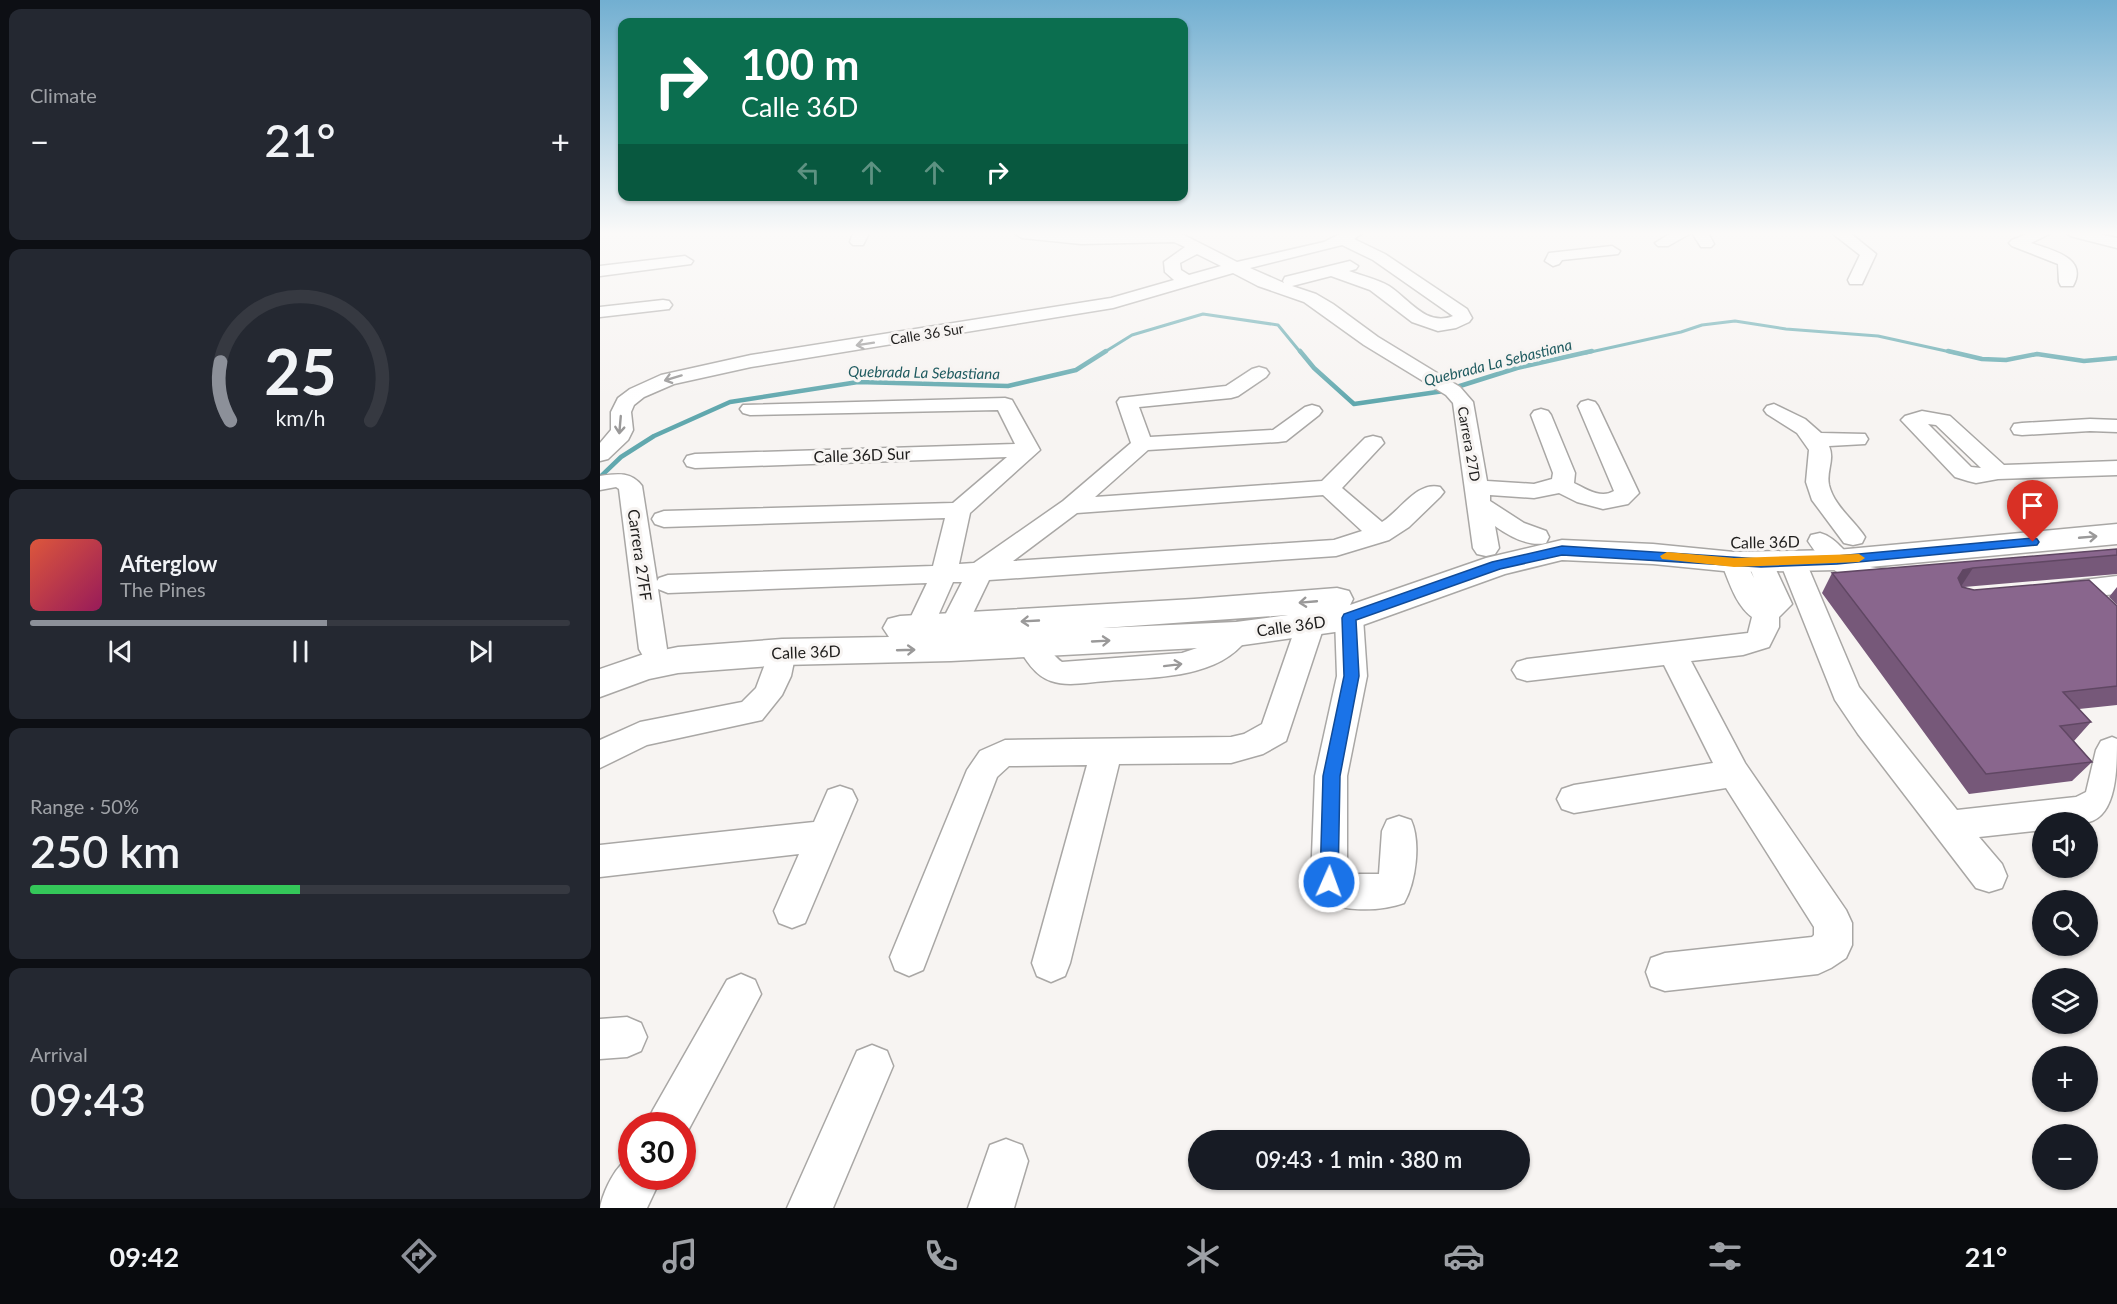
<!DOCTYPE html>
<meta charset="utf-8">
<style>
:root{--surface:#171b24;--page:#242831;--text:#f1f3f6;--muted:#9ea1a6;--line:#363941;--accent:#8c9099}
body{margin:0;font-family:Lato,sans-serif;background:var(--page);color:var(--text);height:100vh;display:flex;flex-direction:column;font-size:22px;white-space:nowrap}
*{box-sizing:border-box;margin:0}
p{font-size:20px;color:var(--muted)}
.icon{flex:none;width:33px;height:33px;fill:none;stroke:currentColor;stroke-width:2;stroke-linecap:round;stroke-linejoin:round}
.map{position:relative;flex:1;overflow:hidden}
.panel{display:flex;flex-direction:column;gap:9px;padding:9px;background:#0d0f14;width:600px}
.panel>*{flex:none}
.banner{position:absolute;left:18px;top:18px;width:570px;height:183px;border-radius:12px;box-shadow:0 2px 4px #0004;background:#0b6e4f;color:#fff;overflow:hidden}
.tools{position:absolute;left:1432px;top:812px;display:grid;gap:12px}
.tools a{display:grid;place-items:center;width:66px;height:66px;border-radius:50%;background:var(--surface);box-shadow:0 2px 4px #0004;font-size:30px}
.speed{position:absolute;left:18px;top:1112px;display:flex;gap:12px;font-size:30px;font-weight:700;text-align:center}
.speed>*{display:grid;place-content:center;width:78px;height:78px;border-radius:50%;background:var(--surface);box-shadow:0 2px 4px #0004;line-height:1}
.speed .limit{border:9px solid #d22;background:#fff;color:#111}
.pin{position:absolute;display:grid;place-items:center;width:51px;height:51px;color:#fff;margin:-62px -26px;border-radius:50% 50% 50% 0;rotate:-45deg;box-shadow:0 0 6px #0007}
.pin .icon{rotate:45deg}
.me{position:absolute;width:66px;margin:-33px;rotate:2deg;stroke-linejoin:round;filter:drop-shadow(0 0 4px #0008)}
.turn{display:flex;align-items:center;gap:21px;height:126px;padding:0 24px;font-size:27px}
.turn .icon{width:78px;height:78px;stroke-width:2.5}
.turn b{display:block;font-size:42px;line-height:51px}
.lanes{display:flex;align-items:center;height:57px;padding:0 24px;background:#0003;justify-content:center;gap:30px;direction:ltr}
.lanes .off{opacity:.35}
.big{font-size:45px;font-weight:600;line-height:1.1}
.panel .card{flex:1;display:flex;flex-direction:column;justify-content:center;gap:9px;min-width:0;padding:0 21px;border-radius:12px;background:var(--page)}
.panel .dial{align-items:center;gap:0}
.dial svg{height:156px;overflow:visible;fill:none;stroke:var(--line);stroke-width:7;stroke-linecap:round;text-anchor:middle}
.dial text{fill:var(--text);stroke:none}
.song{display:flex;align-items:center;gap:18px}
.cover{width:72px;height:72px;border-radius:9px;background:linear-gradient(135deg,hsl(10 70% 55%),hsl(330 70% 35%))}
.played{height:6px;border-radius:3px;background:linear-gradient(90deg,var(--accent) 55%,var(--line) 55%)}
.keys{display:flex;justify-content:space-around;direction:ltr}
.heat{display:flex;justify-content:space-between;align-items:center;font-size:33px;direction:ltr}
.charge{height:9px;border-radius:4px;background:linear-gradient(90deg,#34c759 50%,var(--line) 0)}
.trip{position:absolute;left:588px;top:1130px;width:342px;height:60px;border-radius:30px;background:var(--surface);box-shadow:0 2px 4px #0004;font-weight:600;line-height:60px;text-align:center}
.dock{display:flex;height:96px;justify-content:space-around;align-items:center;background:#090b0e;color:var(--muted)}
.dock .icon{width:42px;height:42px}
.dock .current{color:var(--accent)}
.dock b{font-size:27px;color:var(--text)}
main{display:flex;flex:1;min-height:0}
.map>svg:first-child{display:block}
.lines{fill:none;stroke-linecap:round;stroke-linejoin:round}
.stream-far1{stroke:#61a8ae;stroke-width:3}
.stream{stroke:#61a8ae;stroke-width:4.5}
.minor-casing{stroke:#a9a7a5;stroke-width:3}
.major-casing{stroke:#a9a7a5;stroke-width:3}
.minor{fill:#fff;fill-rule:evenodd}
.major{fill:#fff;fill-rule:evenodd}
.wall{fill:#765879}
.shaded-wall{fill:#604763}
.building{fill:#89668d;stroke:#604763;stroke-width:1.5}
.oneway{stroke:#9a9999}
.route{fill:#1a73e8;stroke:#114b97;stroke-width:1.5}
.slow{fill:#f59e0b}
.labels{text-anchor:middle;stroke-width:6;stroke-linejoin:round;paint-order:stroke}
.far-street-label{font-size:14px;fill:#1e1d1c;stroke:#f7f4f2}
.far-water-label{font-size:15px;font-style:italic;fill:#1f5b60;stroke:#f7f4f2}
.street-label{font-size:16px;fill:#1e1d1c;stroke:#f7f4f2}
</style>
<main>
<section class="panel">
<div class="card"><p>Climate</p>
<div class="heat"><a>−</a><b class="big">21°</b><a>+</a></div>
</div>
<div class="card dial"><svg viewBox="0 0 100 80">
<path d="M14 69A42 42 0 1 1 86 69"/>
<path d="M14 69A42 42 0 0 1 9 39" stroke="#8c9099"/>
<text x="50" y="56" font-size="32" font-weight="700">25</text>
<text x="50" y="72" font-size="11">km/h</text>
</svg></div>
<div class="card">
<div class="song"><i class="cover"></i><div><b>Afterglow</b><p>The Pines</p></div></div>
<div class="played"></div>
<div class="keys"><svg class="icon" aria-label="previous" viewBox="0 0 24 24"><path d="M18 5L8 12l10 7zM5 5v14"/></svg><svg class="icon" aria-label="pause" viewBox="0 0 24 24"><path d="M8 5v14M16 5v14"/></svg><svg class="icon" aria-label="next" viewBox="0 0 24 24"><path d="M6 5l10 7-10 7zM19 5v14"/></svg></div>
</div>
<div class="card"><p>Range · 50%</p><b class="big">250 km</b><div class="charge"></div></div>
<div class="card"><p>Arrival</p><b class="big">09:43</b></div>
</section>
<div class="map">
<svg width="1517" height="1208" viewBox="0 0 1517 1208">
<rect width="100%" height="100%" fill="#f7f4f2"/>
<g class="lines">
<path class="stream-far1" d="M503 353 532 335 603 314 678 325 701 353
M986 353 1081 332 1102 325 1135 321 1186 329 1278 336 1355 353"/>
<path class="stream" d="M700 351 714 368 754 404 844 391 917 368 992 351
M1348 351 1382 359 1406 360 1437 354 1484 361 1517 358
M0 477 21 457 54 436 130 402 258 382 408 386 476 370 506 351"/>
<g class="minor-casing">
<path id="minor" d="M253 233H269L263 245H253L250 242Z
M414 233H580L637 262 724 242 742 233H762L754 239 785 254 867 309 872 318 869 322 856 328 838 331 812 322 770 290 731 276 692 286 716 294 733 304 778 337 860 387 873 402 887 481 934 484 952 479 953 473 931 415 934 411 941 409 948 411 951 415 975 473 974 483C986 489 1001 499 1014 491L978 406 981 402 988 400 995 402 998 406 1039 493 1028 504 1003 509 977 502 959 493 934 498 890 495V501L924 523 946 531 949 537 946 543C928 547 909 536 895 526L899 548 895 554 886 556 877 554 873 548 853 403 846 395 764 345 704 302 658 286 633 273 513 308 151 367 74 384 44 397 34 405 31 412 33 430 28 440 8 459 0 461V443L11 430V412L18 398 30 389 61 375 151 355 511 298 574 280 565 272 564 262 585 247 574 242 481 244 422 238ZM742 245 773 260 853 316C826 327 809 299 789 286 777 279 762 276 749 271L756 269 758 266 750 261 685 277 683 281 684 283 650 268ZM597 254 621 266 589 275 581 270 580 263Z
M1071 233H1091L1068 246H1058L1055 243Z
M1092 233H1108L1114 244 1111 247H1101Z
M1232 233H1250L1276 254 1262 284H1250L1248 280 1260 255Z
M1429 233H1451L1431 243C1450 250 1489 257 1473 286H1461L1459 282 1458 264 1412 246 1409 243 1412 240Z
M1467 233H1495L1517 238V248L1470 236Z
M1012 246 1020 251 1018 254 962 260 959 264 953 266 945 261 949 253Z
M85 256 93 261 91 264 0 276V266Z
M63 300 69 301 72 305 69 309 0 317V307Z
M659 367 666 369 669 373 666 377 638 396 631 398 539 407 550 437 673 430 705 407 712 405 719 407 722 411 719 415 686 441 678 442 548 450 495 497 722 481 765 438 773 436 781 438 784 443 742 488 782 522C800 511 817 481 840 487L844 492 840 497 809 527 789 540 736 556 389 580 364 632 354 635 344 632 340 625 362 582H353L330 634 320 637 310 634 306 627 327 583 68 593 58 589 67 649 63 656 53 659 43 656 39 649 19 489 16 487 0 490V476C16 474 31 471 42 486L57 581 59 578 68 575 333 566 345 518 64 527 55 524 52 519 55 514 64 511 353 503 407 457 95 468 87 466 84 461 87 456 95 454 415 444 398 410 150 415 143 413 140 409 143 405 405 398 412 400 440 450 370 513 359 564 374 563 463 501 531 443 517 402 520 398 626 386 652 369ZM723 495 762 531 734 540 413 561 477 513Z
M1174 404 1205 419 1221 433 1265 434 1268 439 1265 444 1229 446C1235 460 1226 471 1229 485 1234 506 1254 520 1265 537L1262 543 1253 545 1244 543 1212 500 1206 482 1209 450 1197 433 1167 414 1164 410 1167 406Z
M1322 411 1350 416 1404 465 1517 461V475L1398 479 1376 483 1368 481 1355 477 1301 420 1305 416ZM1328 424 1336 425 1381 468 1371 467Z
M1490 419 1517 420V432L1490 431 1422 435 1414 434 1411 429 1414 424 1422 423Z
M1220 533C1236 537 1244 553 1258 562 1270 570 1282 567 1295 571L1299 577 1295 583C1259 593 1226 570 1208 541L1211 535Z
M1134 554 1143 556 1154 578 1148 563 1152 557 1161 555 1170 557 1192 604 1179 617V627L1169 647 1143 655 1091 661 1145 763 1246 910 1252 923V945L1246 958 1231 968 1218 974 1065 991 1051 986 1046 972 1051 958 1065 953 1212 937 1214 935V927L1126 788 974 813 962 809 957 799 962 789 974 785 1113 763 1064 665 927 681 917 678 912 670 917 662 927 659 1148 633 1152 617C1135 604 1129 581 1121 562L1125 556Z
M1193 554 1202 556 1206 562 1259 687 1357 810 1476 797 1486 792 1496 750 1501 741 1512 737 1517 739C1517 768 1517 815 1489 822 1476 825 1457 822 1443 822V830L1379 837 1402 864 1407 876 1402 888 1389 892 1376 888 1258 734 1235 700 1180 562 1184 556Z
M1517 576V594L1460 599 1451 596 1447 590 1451 584Z
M749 608 759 611 763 618 767 676 747 776V874H779L782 831 787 820 799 816 811 820C821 842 816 882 804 903 779 912 741 912 718 899L711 882 715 776 737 676 735 618 739 611Z
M711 613 721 616 725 623 686 741 663 754 631 763 519 764 470 963 465 976 451 982 437 976 432 963 487 765 409 766 397 777 323 970 309 976 295 970 290 957 367 770 380 751 405 740 631 737 644 734 662 724 697 623 701 616Z
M636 624 646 627 650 634C623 680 552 677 506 681 489 682 467 687 451 681 435 676 425 659 417 645L421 638C446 630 445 650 462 662L582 653 600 647 626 627Z
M182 642 192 645 196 652 191 676 182 695 162 720 47 745 0 768V740L40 722 142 702 156 688 172 645Z
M240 786 252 790 257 800 205 923 192 928 179 923 174 911 199 854 0 877V845L214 822 228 790Z
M141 974 155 980 161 994 83 1140 82 1125H46L53 1110 127 980Z
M27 1017 41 1023 47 1037 41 1051 27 1057 0 1059V1019Z
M272 1045 287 1051 293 1066 233 1208H187L257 1051Z
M406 1139 422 1145 428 1161 414 1208H368L390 1145Z
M32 1157V1176H62L47 1208H0C3 1192 16 1163 32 1157Z"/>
</g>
<g class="major-casing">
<path id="major" d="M1517 524V544L1237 570 1134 572 1053 564 962 560 905 574 749 630 636 646 351 661 182 665 78 673 49 679 0 697V669L44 654 78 647 182 639 289 637 283 628 288 619 300 616 594 599 737 588 749 591 753 599 750 605 886 558 962 540 1053 544 1134 552 1237 550ZM688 615 636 622 503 628Z"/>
</g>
<use href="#minor" class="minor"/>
<use href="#major" class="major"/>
</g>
<path class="wall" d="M1517 549V574L1364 587 1374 590 1517 606V705L1479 709 1491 722 1474 741 1492 762 1472 781 1369 794 1222 593 1232 573Z
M1517 587V605L1509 597Z"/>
<path class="shaded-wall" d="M1373 568 1360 588 1345 598 1363 570Z"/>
<path class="building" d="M1517 549V555L1373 568 1363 570 1358 578 1362 587 1374 590 1489 580 1517 606V686L1463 692 1491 722 1460 726 1492 762 1386 774 1232 573Z"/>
<defs><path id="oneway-shaft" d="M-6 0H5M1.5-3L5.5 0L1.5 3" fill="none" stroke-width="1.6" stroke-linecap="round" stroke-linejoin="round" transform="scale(1.5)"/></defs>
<g class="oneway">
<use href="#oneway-shaft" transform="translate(265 344) rotate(171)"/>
<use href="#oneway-shaft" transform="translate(73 378) rotate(163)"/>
<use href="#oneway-shaft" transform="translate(20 425) rotate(95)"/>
<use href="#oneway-shaft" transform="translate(1488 537) rotate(-5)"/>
<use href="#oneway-shaft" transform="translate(708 602) rotate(175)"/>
<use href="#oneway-shaft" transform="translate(430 621) rotate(177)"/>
<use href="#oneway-shaft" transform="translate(501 641) rotate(-3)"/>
<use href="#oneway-shaft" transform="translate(306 650) rotate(-2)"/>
<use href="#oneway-shaft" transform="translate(573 665) rotate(-7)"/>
</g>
<linearGradient id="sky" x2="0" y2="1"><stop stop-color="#72afd1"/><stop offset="0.58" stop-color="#fbfaf9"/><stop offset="1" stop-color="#fbfaf9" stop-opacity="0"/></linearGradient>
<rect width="1517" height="402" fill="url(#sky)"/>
<path class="route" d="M1433 538 1437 539 1439 542 1437 545 1237 564 1161 567 962 555 900 569 756 620 759 676 740 776 738 882 735 888 729 890 722 888 720 882 723 776 744 676 742 618 744 614 892 562 962 546 1161 559 1237 556Z"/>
<path class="slow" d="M1067 552 1134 558 1259 554 1265 558 1259 562 1134 567 1062 559 1060 556Z"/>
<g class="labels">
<g class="far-street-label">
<text transform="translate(327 334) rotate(-9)" y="5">Calle 36 Sur</text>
<text transform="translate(869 444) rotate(80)" y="5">Carrera 27D</text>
</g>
<g class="far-water-label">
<text transform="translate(898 363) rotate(-14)" y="5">Quebrada La Sebastiana</text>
<text transform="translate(324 373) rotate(1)" y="5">Quebrada La Sebastiana</text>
</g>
<g class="street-label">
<text transform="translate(262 455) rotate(-2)" y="6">Calle 36D Sur</text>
<text transform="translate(1165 542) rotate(-1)" y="6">Calle 36D</text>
<text transform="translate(40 555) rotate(82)" y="6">Carrera 27FF</text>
<text transform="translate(691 626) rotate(-8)" y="6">Calle 36D</text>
<text transform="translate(206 652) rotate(-2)" y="6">Calle 36D</text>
</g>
</g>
</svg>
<div class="tools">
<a><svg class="icon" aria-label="sound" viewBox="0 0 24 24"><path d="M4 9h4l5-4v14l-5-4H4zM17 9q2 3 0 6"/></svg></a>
<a><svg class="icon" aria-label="search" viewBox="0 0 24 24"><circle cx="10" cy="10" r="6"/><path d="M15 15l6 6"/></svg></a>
<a><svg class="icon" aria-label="layers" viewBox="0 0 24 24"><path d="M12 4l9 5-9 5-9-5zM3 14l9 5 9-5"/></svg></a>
<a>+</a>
<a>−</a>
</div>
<div class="speed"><div class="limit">30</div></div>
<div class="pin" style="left:1433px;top:542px;background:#d93025"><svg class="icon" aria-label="arrive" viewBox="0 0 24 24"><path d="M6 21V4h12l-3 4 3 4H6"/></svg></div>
<svg class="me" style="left:729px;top:882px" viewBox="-20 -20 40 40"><circle r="17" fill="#1a73e8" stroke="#fff" stroke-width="3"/><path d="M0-11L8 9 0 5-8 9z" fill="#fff"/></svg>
<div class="trip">09:43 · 1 min · 380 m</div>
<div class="banner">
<div class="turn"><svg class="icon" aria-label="right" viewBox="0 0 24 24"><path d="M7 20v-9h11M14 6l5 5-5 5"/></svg><div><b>100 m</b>Calle 36D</div></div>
<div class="lanes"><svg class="icon off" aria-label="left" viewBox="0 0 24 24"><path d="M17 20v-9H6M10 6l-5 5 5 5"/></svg><svg class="icon off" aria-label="ahead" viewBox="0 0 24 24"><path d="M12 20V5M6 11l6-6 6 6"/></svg><svg class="icon off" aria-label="ahead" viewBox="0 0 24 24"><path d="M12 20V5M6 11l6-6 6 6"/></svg><svg class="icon" aria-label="right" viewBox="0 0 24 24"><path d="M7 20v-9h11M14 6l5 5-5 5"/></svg></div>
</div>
</div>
</main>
<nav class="dock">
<b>09:42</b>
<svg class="icon current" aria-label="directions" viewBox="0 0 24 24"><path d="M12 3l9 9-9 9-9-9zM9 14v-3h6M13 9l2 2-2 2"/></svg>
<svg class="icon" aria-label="music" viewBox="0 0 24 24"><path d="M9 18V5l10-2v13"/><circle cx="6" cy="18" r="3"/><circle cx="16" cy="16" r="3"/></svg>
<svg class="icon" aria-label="phone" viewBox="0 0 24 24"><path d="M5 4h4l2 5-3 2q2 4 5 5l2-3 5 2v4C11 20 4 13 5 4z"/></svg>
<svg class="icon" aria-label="climate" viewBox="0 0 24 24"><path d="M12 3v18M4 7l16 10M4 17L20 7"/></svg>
<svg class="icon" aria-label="car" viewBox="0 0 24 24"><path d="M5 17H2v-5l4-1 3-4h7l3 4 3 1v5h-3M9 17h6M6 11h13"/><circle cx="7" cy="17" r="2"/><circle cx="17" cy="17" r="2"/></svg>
<svg class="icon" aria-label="filters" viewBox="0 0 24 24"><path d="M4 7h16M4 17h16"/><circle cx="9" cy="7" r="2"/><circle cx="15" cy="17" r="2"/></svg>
<b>21°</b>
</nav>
